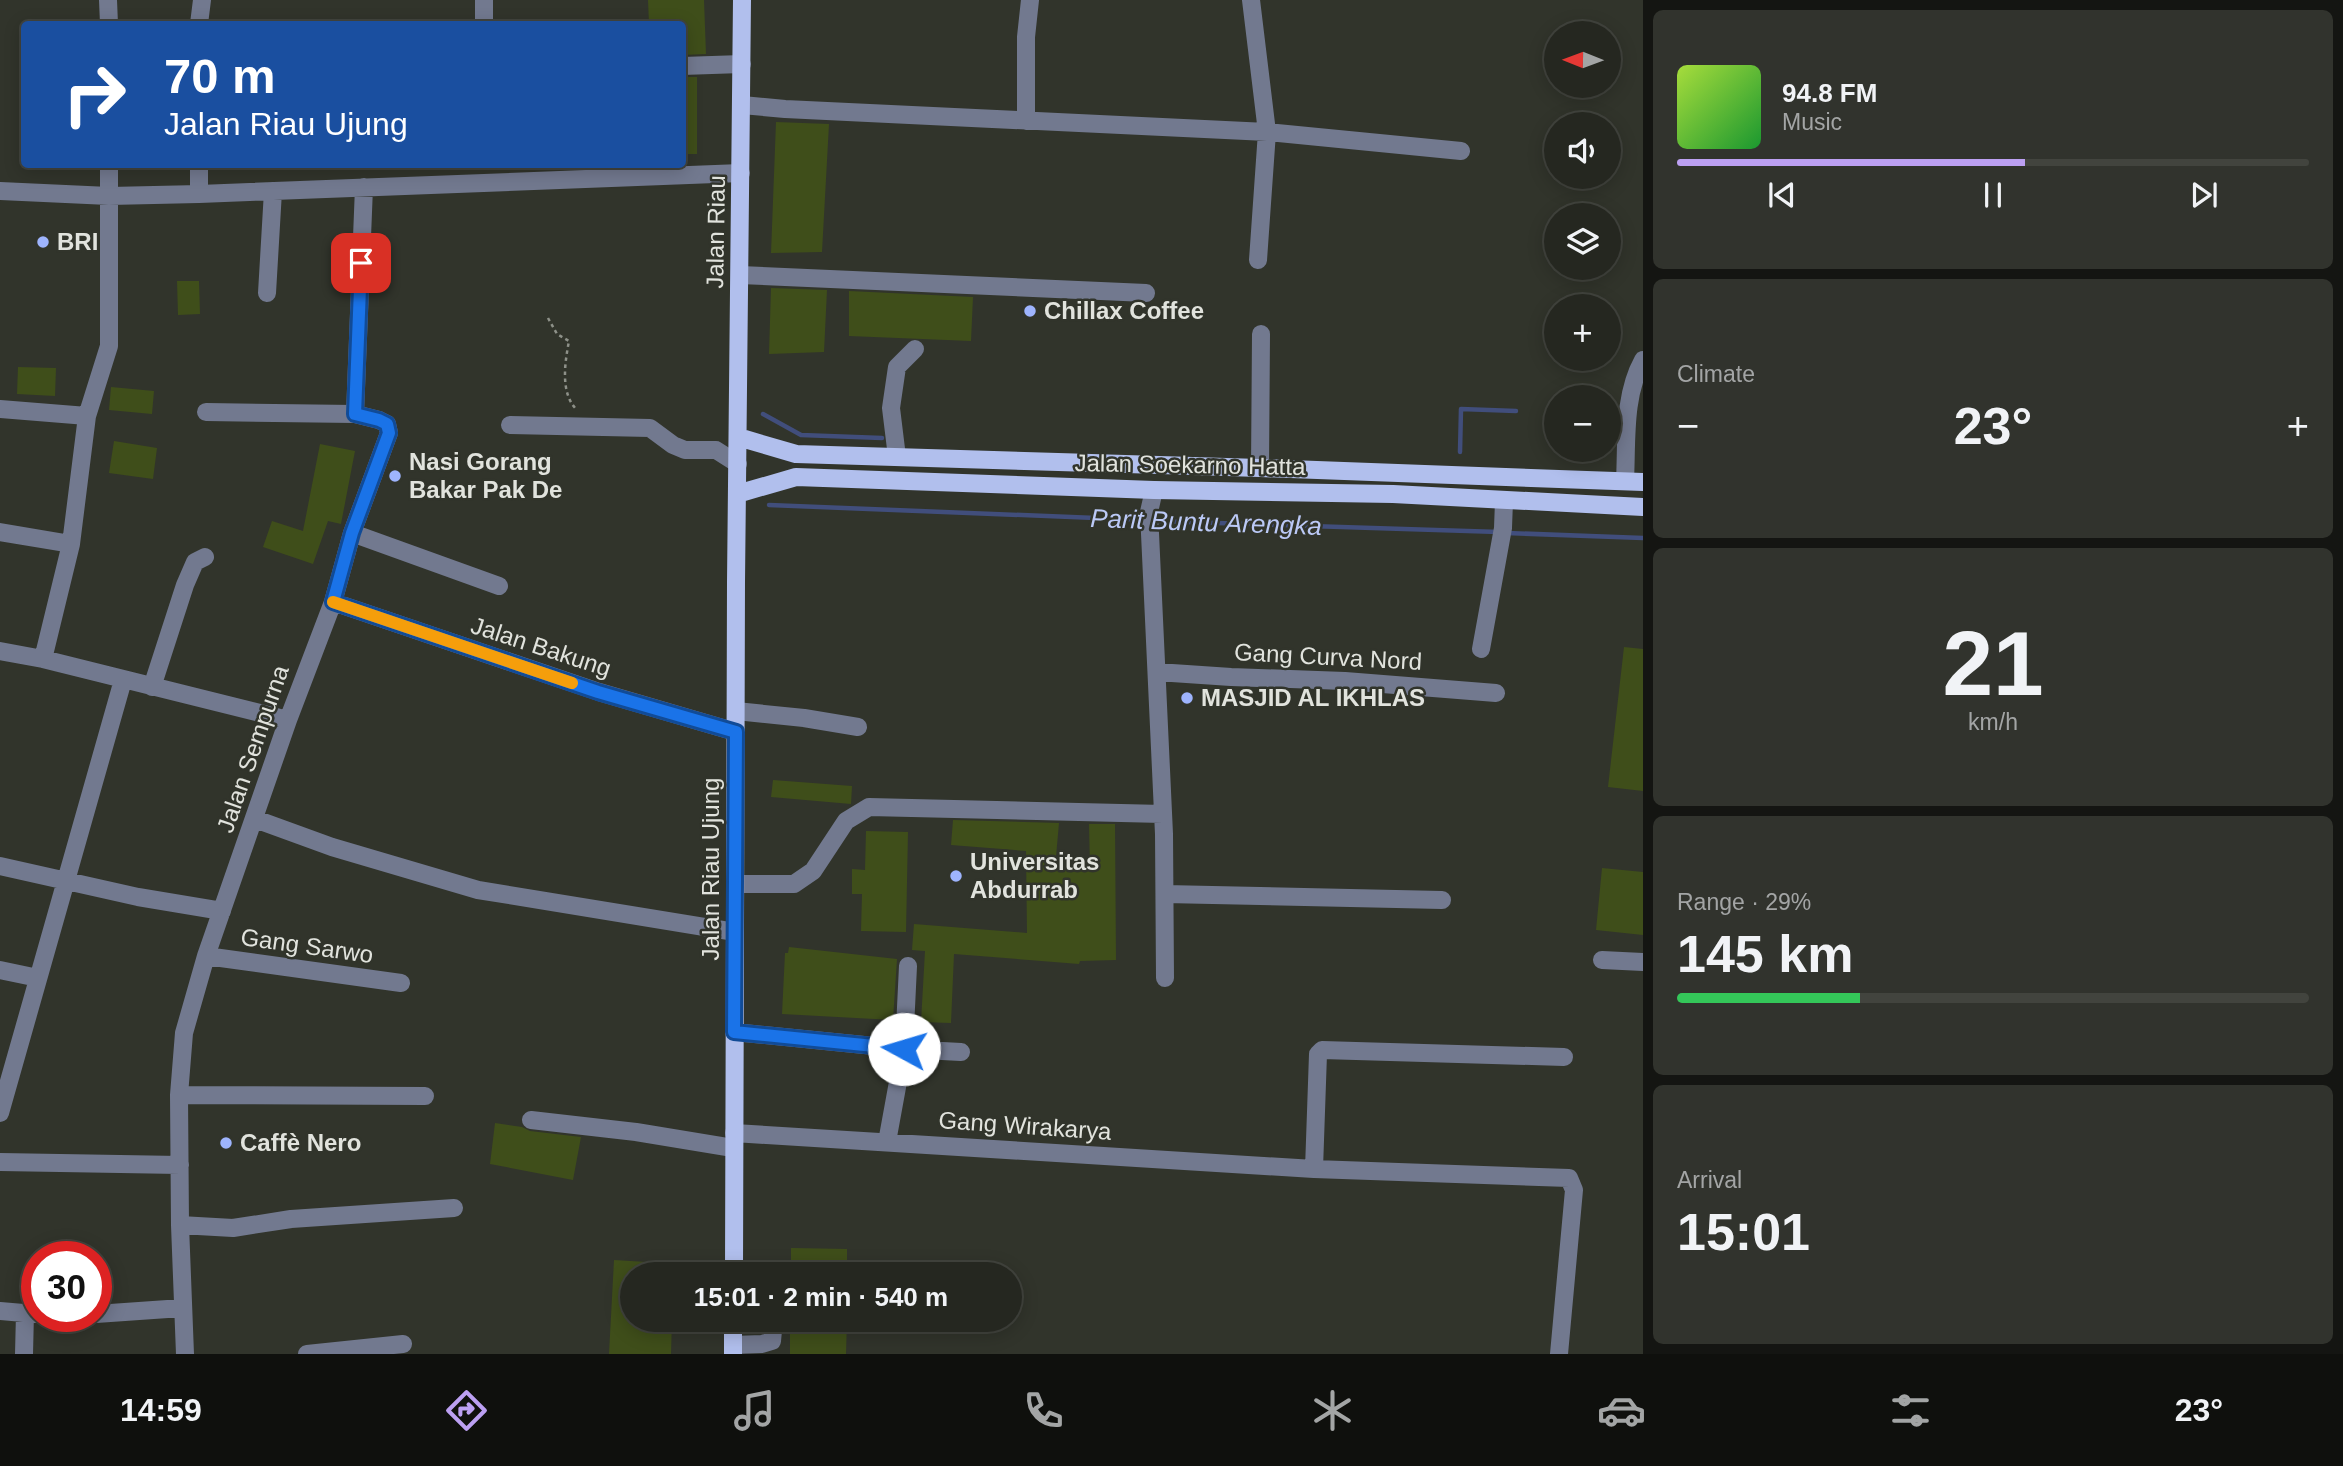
<!DOCTYPE html>
<meta charset="utf-8">
<style>
:root{--surface:#252720;--page:#31332d;--text:#f1f3f6;--muted:#a3a5a5;--line:#42443e;--accent:#bca0f2}
body{margin:0;font-family:Helvetica,sans-serif;background:var(--page);color:var(--text);height:100vh;display:flex;flex-direction:column;font-size:26px;white-space:nowrap}
*{box-sizing:border-box;margin:0}
p{font-size:23px;color:var(--muted)}
.icon{flex:none;width:38px;height:38px;fill:none;stroke:currentColor;stroke-width:2;stroke-linecap:round;stroke-linejoin:round}
.map{position:relative;flex:1;overflow:hidden}
.side{display:flex;flex-direction:column;gap:10px;padding:10px;background:#141512;width:700px}
.side>*{flex:none}
.top-card{position:absolute;left:21px;top:21px;width:665px;height:147px;border-radius:7px;box-shadow:0 4px 18px #0003,0 0 0 2px var(--line);background:#1a4fa0;color:#fff;overflow:hidden}
.needle{width:46px;rotate:271deg}
.tools{position:absolute;left:1544px;top:21px;display:grid;gap:14px}
.tools a{display:grid;place-items:center;width:77px;height:77px;border-radius:50%;background:var(--surface);box-shadow:0 4px 18px #0003,0 0 0 2px var(--line);font-size:35px}
.speed{position:absolute;left:21px;top:1241px;display:flex;gap:14px;font-size:35px;font-weight:700;text-align:center}
.speed>*{display:grid;place-content:center;width:91px;height:91px;border-radius:50%;background:var(--surface);box-shadow:0 4px 18px #0003,0 0 0 2px var(--line);line-height:1}
.speed .limit{border:10px solid #d22;background:#fff;color:#111}
.pin{position:absolute;display:grid;place-items:center;width:60px;height:60px;color:#fff;margin:-30px;border-radius:14px;box-shadow:0 4px 10px #0006}
.me{position:absolute;width:77px;margin:-38px;rotate:276deg;stroke-linejoin:round;filter:drop-shadow(0 0 5px #0008)}
.turn{display:flex;align-items:center;gap:24px;height:147px;padding:0 28px;font-size:32px}
.turn .icon{width:91px;height:91px;stroke-width:2.5}
.turn b{display:block;font-size:49px;line-height:60px}
.big{font-size:52px;font-weight:600;line-height:1.1}
.side .card{flex:1;display:flex;flex-direction:column;justify-content:center;gap:10px;min-width:0;padding:0 24px;border-radius:10px;background:var(--page)}
.side .dial{align-items:center;gap:0}
.dial b{font-size:91px;line-height:1}
.song{display:flex;align-items:center;gap:21px}
.cover{width:84px;height:84px;border-radius:10px;background:linear-gradient(135deg,hsl(80 70% 55%),hsl(130 70% 35%))}
.played{height:7px;border-radius:4px;background:linear-gradient(90deg,var(--accent) 55%,var(--line) 55%)}
.keys{display:flex;justify-content:space-around;direction:ltr}
.heat{display:flex;justify-content:space-between;align-items:center;font-size:38px;direction:ltr}
.charge{height:10px;border-radius:5px;background:linear-gradient(90deg,#34c759 29%,var(--line) 0)}
.trip{position:absolute;left:620px;top:1262px;width:402px;height:70px;border-radius:35px;background:var(--surface);box-shadow:0 4px 18px #0003,0 0 0 2px var(--line);font-weight:600;line-height:70px;text-align:center}
.dock{display:flex;height:112px;justify-content:space-around;align-items:center;background:#0f100d;color:var(--muted)}
.dock .icon{width:49px;height:49px}
.dock .selected{color:var(--accent)}
.dock b{font-size:32px;color:var(--text)}
main{display:flex;flex:1;min-height:0}
.map>svg:first-child{display:block}
.lines{fill:none;stroke-linecap:round;stroke-linejoin:round}
.stream{stroke:#414e7c;stroke-width:4.5}
.building{fill:#3f4e1a}
.path{stroke:#8e9189;stroke-width:2.5;stroke-dasharray:3.5 3.5;stroke-linecap:butt}
.minor{stroke:#72798f;stroke-width:18}
.major{stroke:#b1bfed;stroke-width:18}
.route-casing{stroke:#114b97;stroke-width:18}
.route{stroke:#1a73e8;stroke-width:12}
.slow{stroke:#f59e0b;stroke-width:12}
.poi-dot{fill:#9eb4fd;stroke:#31342b;stroke-width:2.5}
.labels{text-anchor:middle;stroke-width:5;stroke-linejoin:round;paint-order:stroke}
.street-label{font-size:24px;fill:#e1e3dd;stroke:#31342b}
.poi-label{font-size:24px;font-weight:bold;fill:#e1e3dd;stroke:#31342b;text-anchor:start}
.water-label{font-size:26px;font-style:italic;fill:#bbc9f6;stroke:#31342b}
</style>
<main>
<div class="map">
<svg width="1643" height="1354" viewBox="0 0 1643 1354">
<rect width="100%" height="100%" fill="#31342b"/>
<g class="lines">
<path class="stream" d="M763 414 801 435 882 438
M1460 452 1461 409 1516 411
M769 505 1145 520
M1154 521 1499 532
M1507 533 1643 538"/>
</g>
<path class="building" d="M648 0H704L706 54 682 55V24H649Z
M682 77H697V154H682Z
M776 122 829 124 822 252 771 253Z
M177 281H199L200 314 178 315Z
M771 288 827 290 824 352 769 354Z
M849 291 973 297 971 341 849 336Z
M18 367 56 368 55 396 17 394Z
M111 387 154 391 152 414 109 410Z
M114 441 157 448 153 479 109 473Z
M320 444 355 451 341 524 328 521 313 564 263 547 272 521 303 531Z
M1624 647 1643 649V791L1608 787Z
M773 780 852 786 851 804 771 797Z
M953 820 1059 823 1055 868H1090L1089 824H1115L1116 960 1080 961 1079 964 954 954 951 1023 921 1022 925 951 912 950 914 924 1027 933 1026 851 951 845Z
M866 831 908 832 906 932 861 931 862 894H852V869L865 870Z
M1602 868 1643 872V935L1596 930Z
M789 947 897 959 893 1020 782 1014 785 953H788Z
M495 1123 522 1127 530 1131 581 1137 573 1180 490 1164Z
M791 1248 847 1249V1274H791Z
M614 1260 680 1264V1274H632V1320H672L671 1354H609Z
M790 1320H847L846 1354H790Z"/>
<g class="lines">
<path class="path" d="M548 318 557 334 569 341C565 362 560 392 576 409"/>
<path class="minor" d="M108 0 109 24
M484 0V24
M1251 0 1267 132 1258 260
M199 24 202 0
M682 66 742 64
M742 105 785 109 1267 132 1461 151
M1026 121V37L1030 0
M199 164V194
M0 191 109 196 199 194 741 173
M740 275 1146 293
M267 293 273 191
M0 409 87 416
M206 412 355 414
M510 425 650 428 673 445 685 450H716L738 464
M897 457 891 408 897 367 915 349
M1260 468 1261 334
M1625 481C1627 441 1623 396 1643 360
M1154 490 1149 512 1164 834 1165 978
M0 532 71 544
M352 533 499 586
M333 602 599 692 736 732
M1481 649 1503 528 1504 501
M0 651 43 659 288 720
M43 659 71 544 87 416 109 346V164
M1157 672 1231 677 1345 681 1496 693
M152 687 185 585 195 562 205 557
M736 711 804 718 858 727
M255 819 332 847 478 890 735 932
M0 866 138 897 222 911
M735 884H794L813 871 846 821 869 807 1163 814
M1165 894 1442 900
M206 956 401 983
M1602 960 1643 962
M0 970 38 978
M734 1032 904 1049 961 1052
M179 1095 425 1096
M0 1113 123 680
M531 1120 636 1132 733 1148
M734 1133 1314 1169 1569 1178 1574 1190 1559 1354
M887 1142 904 1049 908 966
M0 1162 180 1165
M1314 1169 1318 1054 1322 1050 1564 1057
M180 1225 233 1228 291 1219 454 1208
M0 1311 35 1314
M96 1314 182 1308
M733 1345 762 1344 772 1341 774 1320
M24 1354 25 1313
M185 1354 180 1225 179 1095 184 1033 206 956 288 720 333 602 352 533 389 433 387 424 379 420 355 414 364 187
M307 1354 403 1344"/>
<path class="major" d="M738 437 796 454 1260 468 1643 482
M737 494 796 477 1154 490 1393 494 1643 507
M734 1274 736 582 742 0
M733 1354V1320"/>
</g>
<g class="lines">
<g class="route-casing">
<path id="route" d="M361 263 355 414 379 420 387 424 389 433 352 533 333 602 598 692 736 732 734 1032 904 1049"/>
</g>
<use href="#route" class="route"/>
<path class="slow" d="M333 602 572 683"/>
</g>
<g class="poi-dot">
<circle cx="43" cy="242" r="7"/>
<circle cx="1030" cy="311" r="7"/>
<circle cx="395" cy="476" r="7"/>
<circle cx="1187" cy="698" r="7"/>
<circle cx="956" cy="876" r="7"/>
<circle cx="226" cy="1143" r="7"/>
</g>
<g class="labels">
<g class="street-label">
<text transform="translate(716 232) rotate(-89)" y="8">Jalan Riau</text>
<text transform="translate(1190 465) rotate(1)" y="8">Jalan Soekarno Hatta</text>
<text transform="translate(541 647) rotate(18)" y="8">Jalan Bakung</text>
<text transform="translate(1328 657) rotate(3)" y="8">Gang Curva Nord</text>
<text transform="translate(253 749) rotate(-71)" y="8">Jalan Sempurna</text>
<text transform="translate(711 869) rotate(-90)" y="8">Jalan Riau Ujung</text>
<text transform="translate(307 946) rotate(8)" y="8">Gang Sarwo</text>
<text transform="translate(1025 1126) rotate(4)" y="8">Gang Wirakarya</text>
</g>
<g class="poi-label">
<text x="57" y="250">BRI</text>
<text x="1044" y="319">Chillax Coffee</text>
<text x="409" y="470">Nasi Gorang<tspan x="409" dy="28">Bakar Pak De</tspan></text>
<text x="1201" y="706">MASJID AL IKHLAS</text>
<text x="970" y="870">Universitas<tspan x="970" dy="28">Abdurrab</tspan></text>
<text x="240" y="1151">Caffè Nero</text>
</g>
<g class="water-label">
<text transform="translate(1206 522) rotate(2)" y="9">Parit Buntu Arengka</text>
</g>
</g>
</svg>
<div class="tools">
<a><svg class="needle" viewBox="-14 -14 28 28"><path d="M0-13l5 13h-10z" fill="#e53935"/><path d="M0 13l5-13h-10z" fill="#a3a5a5"/></svg></a>
<a><svg class="icon" aria-label="sound" viewBox="0 0 24 24"><path d="M4 9h4l5-4v14l-5-4H4zM17 9q2 3 0 6"/></svg></a>
<a><svg class="icon" aria-label="layers" viewBox="0 0 24 24"><path d="M12 4l9 5-9 5-9-5zM3 14l9 5 9-5"/></svg></a>
<a>+</a>
<a>−</a>
</div>
<div class="speed"><div class="limit">30</div></div>
<div class="pin" style="left:361px;top:263px;background:#d93025"><svg class="icon" aria-label="arrive" viewBox="0 0 24 24"><path d="M6 21V4h12l-3 4 3 4H6"/></svg></div>
<svg class="me" style="left:904px;top:1049px" viewBox="-20 -20 40 40"><circle r="19" fill="#fff"/><path d="M0-13L10 11 0 6-10 11z" fill="#1a73e8"/></svg>
<div class="trip">15:01 · 2 min · 540 m</div>
<div class="top-card">
<div class="turn"><svg class="icon" aria-label="right" viewBox="0 0 24 24"><path d="M7 20v-9h11M14 6l5 5-5 5"/></svg><div><b>70 m</b>Jalan Riau Ujung</div></div>
</div>
</div>
<section class="side">
<div class="card">
<div class="song"><i class="cover"></i><div><b>94.8 FM</b><p>Music</p></div></div>
<div class="played"></div>
<div class="keys"><svg class="icon" aria-label="previous" viewBox="0 0 24 24"><path d="M18 5L8 12l10 7zM5 5v14"/></svg><svg class="icon" aria-label="pause" viewBox="0 0 24 24"><path d="M8 5v14M16 5v14"/></svg><svg class="icon" aria-label="next" viewBox="0 0 24 24"><path d="M6 5l10 7-10 7zM19 5v14"/></svg></div>
</div>
<div class="card"><p>Climate</p>
<div class="heat"><a>−</a><b class="big">23°</b><a>+</a></div>
</div>
<div class="card dial"><b>21</b><p>km/h</p></div>
<div class="card"><p>Range · 29%</p><b class="big">145 km</b><div class="charge"></div></div>
<div class="card"><p>Arrival</p><b class="big">15:01</b></div>
</section>
</main>
<nav class="dock">
<b>14:59</b>
<svg class="icon selected" aria-label="directions" viewBox="0 0 24 24"><path d="M12 3l9 9-9 9-9-9zM9 14v-3h6M13 9l2 2-2 2"/></svg>
<svg class="icon" aria-label="music" viewBox="0 0 24 24"><path d="M9 18V5l10-2v13"/><circle cx="6" cy="18" r="3"/><circle cx="16" cy="16" r="3"/></svg>
<svg class="icon" aria-label="phone" viewBox="0 0 24 24"><path d="M5 4h4l2 5-3 2q2 4 5 5l2-3 5 2v4C11 20 4 13 5 4z"/></svg>
<svg class="icon" aria-label="climate" viewBox="0 0 24 24"><path d="M12 3v18M4 7l16 10M4 17L20 7"/></svg>
<svg class="icon" aria-label="car" viewBox="0 0 24 24"><path d="M5 17H2v-5l4-1 3-4h7l3 4 3 1v5h-3M9 17h6M6 11h13"/><circle cx="7" cy="17" r="2"/><circle cx="17" cy="17" r="2"/></svg>
<svg class="icon" aria-label="filters" viewBox="0 0 24 24"><path d="M4 7h16M4 17h16"/><circle cx="9" cy="7" r="2"/><circle cx="15" cy="17" r="2"/></svg>
<b>23°</b>
</nav>
